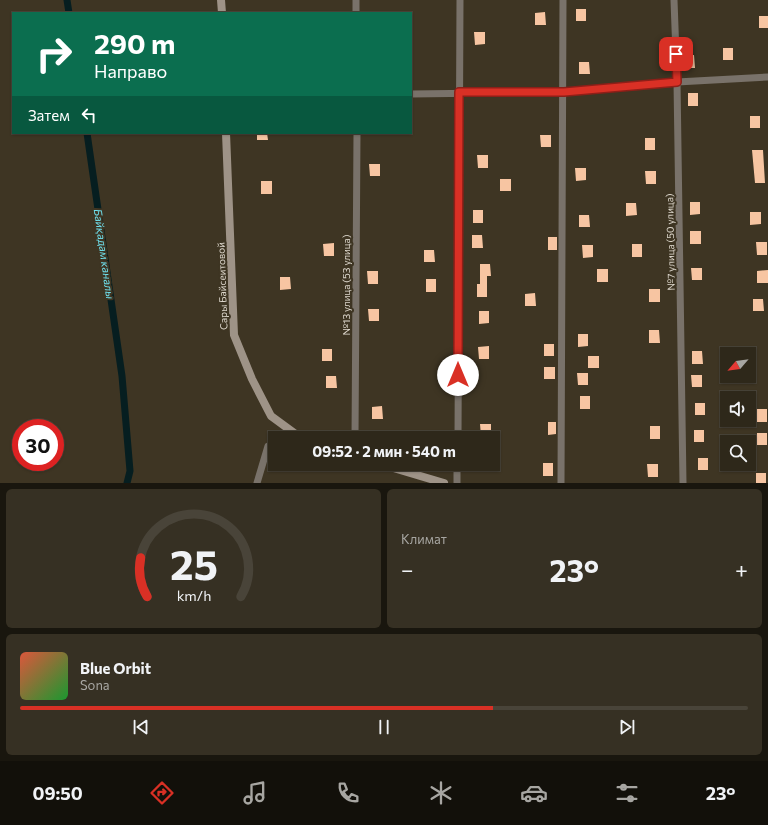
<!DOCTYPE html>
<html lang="ru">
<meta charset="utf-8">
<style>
:root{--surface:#2e281a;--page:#363023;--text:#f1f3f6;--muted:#a7a6a2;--line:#494439;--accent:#d93025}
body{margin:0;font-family:Commissioner,sans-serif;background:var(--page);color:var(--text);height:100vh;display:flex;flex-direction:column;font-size:15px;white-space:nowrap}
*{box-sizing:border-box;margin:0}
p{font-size:13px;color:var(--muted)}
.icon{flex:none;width:22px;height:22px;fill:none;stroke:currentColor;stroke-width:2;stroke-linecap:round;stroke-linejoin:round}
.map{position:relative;height:483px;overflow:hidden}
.panel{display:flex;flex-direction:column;gap:6px;padding:6px;background:#19160e;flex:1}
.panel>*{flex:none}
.hud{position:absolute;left:12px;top:12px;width:400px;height:122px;border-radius:0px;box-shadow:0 1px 3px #0004,0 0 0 1px var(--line);background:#0b6e4f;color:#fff;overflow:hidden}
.needle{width:26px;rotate:242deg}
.buttons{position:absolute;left:720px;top:347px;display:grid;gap:8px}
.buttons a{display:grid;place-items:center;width:36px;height:36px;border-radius:0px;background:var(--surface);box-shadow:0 1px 3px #0004,0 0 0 1px var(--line);font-size:20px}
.speed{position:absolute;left:12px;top:419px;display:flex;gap:8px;font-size:20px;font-weight:700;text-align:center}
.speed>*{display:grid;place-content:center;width:52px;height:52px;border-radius:50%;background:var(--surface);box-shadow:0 1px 3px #0004,0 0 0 1px var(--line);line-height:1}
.speed .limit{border:6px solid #d22;background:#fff;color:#111}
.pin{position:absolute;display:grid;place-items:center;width:34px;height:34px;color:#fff;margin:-17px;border-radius:8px;box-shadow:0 2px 6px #0006}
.me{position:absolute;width:44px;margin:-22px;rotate:0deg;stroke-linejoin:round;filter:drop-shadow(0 0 3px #0008)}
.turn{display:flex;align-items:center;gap:14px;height:84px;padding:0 16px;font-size:18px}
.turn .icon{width:52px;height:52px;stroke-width:2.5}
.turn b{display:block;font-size:28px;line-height:34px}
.then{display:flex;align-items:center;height:38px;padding:0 16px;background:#0003;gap:8px;font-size:15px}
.big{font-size:30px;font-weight:700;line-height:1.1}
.panel .widget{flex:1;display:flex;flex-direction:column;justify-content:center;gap:6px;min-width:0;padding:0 14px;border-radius:6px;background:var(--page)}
.panel .dial{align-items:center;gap:0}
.dial svg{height:104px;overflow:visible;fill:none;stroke:var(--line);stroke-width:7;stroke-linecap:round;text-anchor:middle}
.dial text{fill:var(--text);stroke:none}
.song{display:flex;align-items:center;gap:12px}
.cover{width:48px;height:48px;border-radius:6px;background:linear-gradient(135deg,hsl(10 70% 55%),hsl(130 70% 35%))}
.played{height:4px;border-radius:2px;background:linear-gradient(90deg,var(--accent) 65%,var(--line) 65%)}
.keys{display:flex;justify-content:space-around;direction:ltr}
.heat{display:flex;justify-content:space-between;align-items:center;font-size:22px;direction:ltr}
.panel .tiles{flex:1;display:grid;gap:6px;grid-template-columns:1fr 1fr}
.widget:last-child{grid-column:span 2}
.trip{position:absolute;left:268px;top:431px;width:232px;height:40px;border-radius:0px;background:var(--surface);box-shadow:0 1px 3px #0004,0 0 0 1px var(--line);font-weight:700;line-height:40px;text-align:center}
.dock{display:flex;height:64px;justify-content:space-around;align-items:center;background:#12100a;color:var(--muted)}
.dock .icon{width:28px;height:28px}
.dock .selected{color:var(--accent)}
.dock b{font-size:18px;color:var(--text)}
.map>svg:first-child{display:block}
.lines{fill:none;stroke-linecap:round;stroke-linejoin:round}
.canal{stroke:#061e20;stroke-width:7}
.building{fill:#f7c5a2}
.street{stroke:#79726a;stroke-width:7}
.secondary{stroke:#9e9387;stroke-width:8}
.route-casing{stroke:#8d1f18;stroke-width:10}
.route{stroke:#d93025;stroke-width:7}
.labels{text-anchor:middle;stroke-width:4;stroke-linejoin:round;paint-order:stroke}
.street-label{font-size:10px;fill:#ddd7cc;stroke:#3e3523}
.water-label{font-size:11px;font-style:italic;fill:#6fe0ed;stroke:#3e3523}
</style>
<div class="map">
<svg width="768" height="483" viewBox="0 0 768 483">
<rect width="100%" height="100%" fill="#3e3523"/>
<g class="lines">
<path class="canal" d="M67 0 69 13
M87 133 122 376 130 471 127 483"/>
</g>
<path class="building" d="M576 9H586V21H576Z
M545 12 546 25H535V13Z
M759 16H768V28H759Z
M474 32H485V44L475 45Z
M723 48H733V60H723Z
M694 55 695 68H684V56Z
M579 62H589L590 74H579Z
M688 93H698V106H688Z
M750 116H760V128H750Z
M257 133H267L268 140H257Z
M540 135H551V147H541Z
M645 138H655V150H645Z
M752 150H763L765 183H755Z
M477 155H488V168H478Z
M369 164H380V176H370Z
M575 168H586V180L576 181Z
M645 171H656V184H646Z
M500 179H511V191H500Z
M261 181H272V194H261Z
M690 202H700V214L690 215Z
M626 203H636L637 215 626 216Z
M473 210H483V223H473Z
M750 212H761V224L750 225Z
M579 215H589L590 227H579Z
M690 231H701V244H690Z
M472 235H482L483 248H472Z
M548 237H557V250H548Z
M756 242H767V255H757Z
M334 243V256H324L323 244Z
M632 244H642V257H632Z
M582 245H593V257L583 258Z
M424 250H434L435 262H424Z
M480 264H490L491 276H487V297H477V284H480Z
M691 268H702V280H692Z
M597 269H608V282H597Z
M768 270V283H757V271Z
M367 271H378V284H368Z
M280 277H290L291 289 280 290Z
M426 279H436V292H426Z
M649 289H660V302H649Z
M535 293 536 306H525V294Z
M753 299H763L764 311H753Z
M368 309H379V321H369Z
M479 311H489V323L479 324Z
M649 330H659L660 343H649Z
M578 334H588V346L578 347Z
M544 344H554V356H544Z
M489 346V359H479L478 347Z
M322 349H332V361H322Z
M692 351H702L703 364H692Z
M588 356H599V368H588Z
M544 367H555V379H544Z
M577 373H588V385H578Z
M691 375H702V387H692Z
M326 376H336L337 388H326Z
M580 396H590V409H580Z
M695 403H705V415H695Z
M382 406 383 419H372V407Z
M756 409H767V422H756Z
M548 422H556V434L548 435Z
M480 424H491V436H481Z
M650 426H660V439H650Z
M694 430H704V442H694Z
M757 433H767V445H757Z
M698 458H708V470H698Z
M543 463H553V476H543Z
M647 464H658V477H648Z
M756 473H766V483H756Z"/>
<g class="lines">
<path class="street" d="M356 0V13
M674 0 677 82 683 483
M411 94 563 92 677 82 768 77
M355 438 357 133
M458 438 460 0
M257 483 268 446 275 444
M457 483V464
M561 483 563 0"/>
<path class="secondary" d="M221 0 222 13
M226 133 234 335 252 379 271 416 301 438
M380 464 444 483"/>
</g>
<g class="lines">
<g class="route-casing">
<path id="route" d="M458 375 459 92H564L677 82 676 54"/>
</g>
<use href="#route" class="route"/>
</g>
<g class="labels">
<g class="street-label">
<text transform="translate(670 242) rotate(-91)" y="4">№7 улица (50 улица)</text>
<text transform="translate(346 285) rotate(-90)" y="4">№13 улица (53 улица)</text>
<text transform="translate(222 286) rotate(-92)" y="4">Сары Байсеитовой</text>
</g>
<g class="water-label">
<text transform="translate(104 254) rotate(82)" y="4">Байқадам каналы</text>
</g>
</g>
</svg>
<div class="buttons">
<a><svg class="needle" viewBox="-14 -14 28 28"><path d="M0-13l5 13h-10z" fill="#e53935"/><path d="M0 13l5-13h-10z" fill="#a7a6a2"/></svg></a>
<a><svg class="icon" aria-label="sound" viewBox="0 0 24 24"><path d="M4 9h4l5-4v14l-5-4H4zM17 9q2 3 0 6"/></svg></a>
<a><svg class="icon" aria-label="search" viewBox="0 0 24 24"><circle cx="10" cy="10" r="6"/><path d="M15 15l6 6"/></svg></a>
</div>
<div class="speed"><div class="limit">30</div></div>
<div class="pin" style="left:676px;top:54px;background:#d93025"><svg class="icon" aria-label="arrive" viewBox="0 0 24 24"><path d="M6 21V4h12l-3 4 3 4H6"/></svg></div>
<svg class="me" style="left:458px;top:375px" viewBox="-20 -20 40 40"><circle r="19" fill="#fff"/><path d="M0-13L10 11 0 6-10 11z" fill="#d93025"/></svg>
<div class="trip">09:52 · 2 мин · 540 m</div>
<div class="hud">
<div class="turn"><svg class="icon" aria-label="right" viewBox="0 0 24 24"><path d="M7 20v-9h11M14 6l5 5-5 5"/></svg><div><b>290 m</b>Направо</div></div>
<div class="then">Затем<svg class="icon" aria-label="left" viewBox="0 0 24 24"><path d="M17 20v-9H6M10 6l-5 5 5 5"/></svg></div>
</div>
</div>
<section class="panel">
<div class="tiles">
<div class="widget dial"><svg viewBox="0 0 100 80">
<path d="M14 69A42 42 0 1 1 86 69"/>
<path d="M14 69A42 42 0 0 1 9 39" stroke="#d93025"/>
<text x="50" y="56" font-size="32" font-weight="700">25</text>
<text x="50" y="72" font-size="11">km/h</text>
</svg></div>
<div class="widget"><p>Климат</p>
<div class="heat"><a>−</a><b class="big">23°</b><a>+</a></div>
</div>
<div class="widget">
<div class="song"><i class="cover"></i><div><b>Blue Orbit</b><p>Sona</p></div></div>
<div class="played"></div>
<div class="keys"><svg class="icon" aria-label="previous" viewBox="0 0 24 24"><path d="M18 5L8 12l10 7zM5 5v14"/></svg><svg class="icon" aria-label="pause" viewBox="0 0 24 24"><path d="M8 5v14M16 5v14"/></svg><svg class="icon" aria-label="next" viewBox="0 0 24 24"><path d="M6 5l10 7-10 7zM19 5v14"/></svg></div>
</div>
</div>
</section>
<nav class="dock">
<b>09:50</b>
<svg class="icon selected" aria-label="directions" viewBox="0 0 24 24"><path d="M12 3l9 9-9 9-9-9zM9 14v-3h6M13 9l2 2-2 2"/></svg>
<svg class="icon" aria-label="music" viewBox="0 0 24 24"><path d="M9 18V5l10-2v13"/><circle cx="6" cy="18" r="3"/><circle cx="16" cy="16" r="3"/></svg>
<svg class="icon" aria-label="phone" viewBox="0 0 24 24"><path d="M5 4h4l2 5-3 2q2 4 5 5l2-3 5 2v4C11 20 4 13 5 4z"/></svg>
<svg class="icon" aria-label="climate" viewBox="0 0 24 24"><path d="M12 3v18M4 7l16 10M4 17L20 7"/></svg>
<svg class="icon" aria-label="car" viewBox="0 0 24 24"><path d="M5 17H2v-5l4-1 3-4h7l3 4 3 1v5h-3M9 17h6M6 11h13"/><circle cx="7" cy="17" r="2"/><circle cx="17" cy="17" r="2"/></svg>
<svg class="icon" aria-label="filters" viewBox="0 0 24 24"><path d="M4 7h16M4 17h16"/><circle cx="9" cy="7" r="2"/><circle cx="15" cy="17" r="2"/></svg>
<b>23°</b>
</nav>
